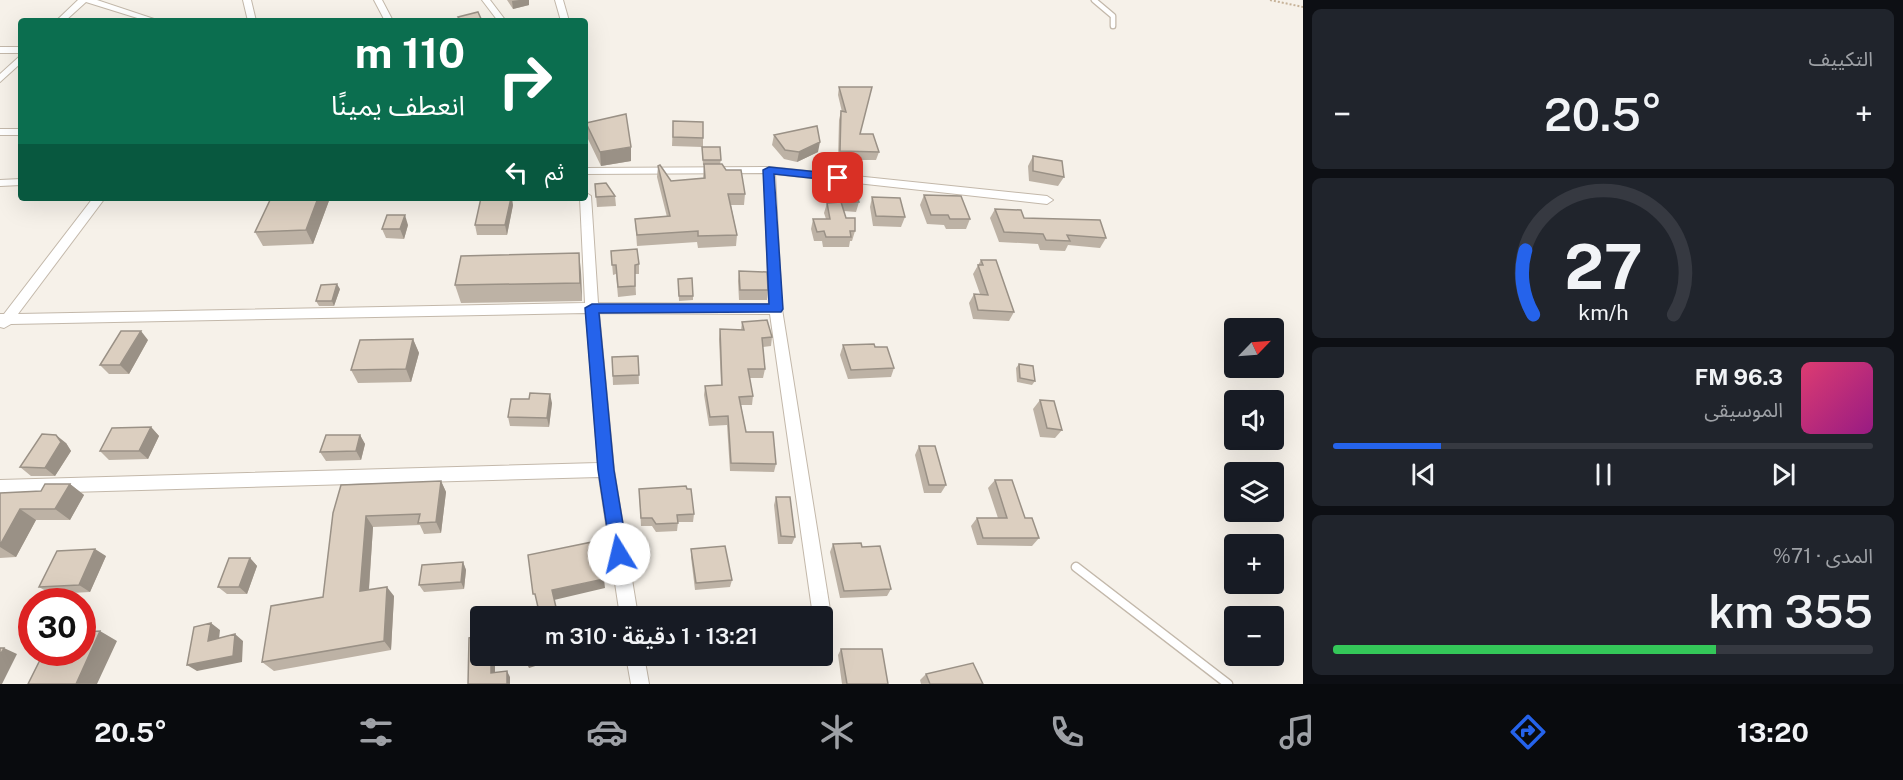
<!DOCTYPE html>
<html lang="ar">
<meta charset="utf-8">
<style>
:root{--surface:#171b24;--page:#20242c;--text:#f1f3f6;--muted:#9ea1a6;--line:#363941;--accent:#2563eb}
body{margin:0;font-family:"Public Sans","Noto Sans Arabic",sans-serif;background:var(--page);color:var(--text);direction:rtl;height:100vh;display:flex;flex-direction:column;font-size:22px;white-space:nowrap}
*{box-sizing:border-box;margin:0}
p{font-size:20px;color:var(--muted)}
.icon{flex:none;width:33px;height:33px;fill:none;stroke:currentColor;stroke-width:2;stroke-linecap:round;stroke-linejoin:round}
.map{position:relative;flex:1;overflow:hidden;direction:ltr}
.details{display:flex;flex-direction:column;gap:9px;padding:9px;background:#0d0f14;width:600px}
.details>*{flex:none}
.banner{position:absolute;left:18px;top:18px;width:570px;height:183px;border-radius:6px;box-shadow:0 6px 24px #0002;direction:rtl;background:#0b6e4f;color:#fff;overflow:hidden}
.needle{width:39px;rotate:65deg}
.controls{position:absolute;left:1224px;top:318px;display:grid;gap:12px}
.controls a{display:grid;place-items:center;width:60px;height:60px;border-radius:6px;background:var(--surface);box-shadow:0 6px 24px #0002;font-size:30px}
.speed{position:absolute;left:18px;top:588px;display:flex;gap:12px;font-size:30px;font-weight:700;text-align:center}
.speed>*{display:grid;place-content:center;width:78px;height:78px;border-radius:50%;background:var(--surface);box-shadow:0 6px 24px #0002;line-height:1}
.speed .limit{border:9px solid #d22;background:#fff;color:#111}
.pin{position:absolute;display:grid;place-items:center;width:51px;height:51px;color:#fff;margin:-26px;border-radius:12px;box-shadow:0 3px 9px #0006}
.me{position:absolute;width:66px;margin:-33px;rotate:351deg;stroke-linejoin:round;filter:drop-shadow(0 0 4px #0008)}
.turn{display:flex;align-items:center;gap:21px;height:126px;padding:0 24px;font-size:27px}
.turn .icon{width:78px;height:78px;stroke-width:2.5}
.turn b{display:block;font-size:42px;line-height:51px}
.then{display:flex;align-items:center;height:57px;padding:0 24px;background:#0003;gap:12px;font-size:22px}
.big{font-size:45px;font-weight:600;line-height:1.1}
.details .tile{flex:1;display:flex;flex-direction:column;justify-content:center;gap:9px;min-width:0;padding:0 21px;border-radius:9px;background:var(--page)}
.details .dial{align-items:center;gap:0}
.dial svg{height:156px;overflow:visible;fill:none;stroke:var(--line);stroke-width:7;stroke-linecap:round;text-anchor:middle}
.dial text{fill:var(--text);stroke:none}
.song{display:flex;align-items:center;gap:18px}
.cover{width:72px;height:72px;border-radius:9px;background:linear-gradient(135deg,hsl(340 70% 55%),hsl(310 70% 35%))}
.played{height:6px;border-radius:3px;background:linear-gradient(90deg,var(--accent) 20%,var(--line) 20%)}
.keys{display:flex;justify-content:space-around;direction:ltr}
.heat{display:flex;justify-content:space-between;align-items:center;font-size:33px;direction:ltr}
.charge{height:9px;border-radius:4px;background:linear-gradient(90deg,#34c759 71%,var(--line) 0)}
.trip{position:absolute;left:470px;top:606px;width:363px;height:60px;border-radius:6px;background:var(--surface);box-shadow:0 6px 24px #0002;font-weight:600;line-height:60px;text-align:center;direction:rtl}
.dock{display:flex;height:96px;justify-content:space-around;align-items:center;background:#090b0e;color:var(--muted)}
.dock .icon{width:42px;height:42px}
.dock .selected{color:var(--accent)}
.dock b{font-size:27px;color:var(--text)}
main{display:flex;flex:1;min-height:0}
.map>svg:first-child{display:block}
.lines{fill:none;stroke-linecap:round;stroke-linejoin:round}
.lane-far1-casing{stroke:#c3b8aa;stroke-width:7}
.lane-casing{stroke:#c3b8aa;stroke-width:11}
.street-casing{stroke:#c3b8aa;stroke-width:2}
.path{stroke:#c7b399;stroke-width:2;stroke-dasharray:2 2;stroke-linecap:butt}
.lane-far1{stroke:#fff;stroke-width:4.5}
.lane{stroke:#fff;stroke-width:8}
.street{fill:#fff;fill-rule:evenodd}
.wall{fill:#bdb2a5}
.shaded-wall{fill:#9a9186}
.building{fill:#dccfc0;stroke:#9a9186;stroke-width:1.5}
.route{fill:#2563eb;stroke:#184099;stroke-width:1.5}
</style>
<main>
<section class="details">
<div class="tile"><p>التكييف</p>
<div class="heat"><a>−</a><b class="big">20.5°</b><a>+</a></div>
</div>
<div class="tile dial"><svg viewBox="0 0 100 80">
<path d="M14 69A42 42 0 1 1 86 69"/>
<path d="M14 69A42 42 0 0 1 10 36" stroke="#2563eb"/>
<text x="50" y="56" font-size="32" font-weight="700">27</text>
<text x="50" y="72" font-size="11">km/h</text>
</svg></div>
<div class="tile">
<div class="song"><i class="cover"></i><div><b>96.3 FM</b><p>الموسيقى</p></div></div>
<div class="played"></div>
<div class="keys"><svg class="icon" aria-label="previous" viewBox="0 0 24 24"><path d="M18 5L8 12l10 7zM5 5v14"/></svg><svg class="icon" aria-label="pause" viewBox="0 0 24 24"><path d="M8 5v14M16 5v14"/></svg><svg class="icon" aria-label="next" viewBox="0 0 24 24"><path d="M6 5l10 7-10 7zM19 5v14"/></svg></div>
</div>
<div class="tile"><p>المدى · 71%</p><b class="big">355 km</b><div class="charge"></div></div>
</section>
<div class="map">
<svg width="1303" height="684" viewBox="0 0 1303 684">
<rect width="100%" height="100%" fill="#f6f1e9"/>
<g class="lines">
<g class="lane-far1-casing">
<path id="lane-far1" d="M1094 0 1113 16V26"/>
</g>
<g class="lane-casing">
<path id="lane" d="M1076 567 1228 684"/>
</g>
<g class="street-casing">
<path id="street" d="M78 0H97L160 21H147L86 2 65 21H56Z
M243 0H251L256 21H248Z
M374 0H382L393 21H385Z
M482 0H490L506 21H498Z
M555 0H563L569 21H561Z
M0 47H21V53H0Z
M21 55V63L0 82V74Z
M0 129H21V135H0Z
M769 167 1047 196 1053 200 1047 204 775 174 782 309 831 616 828 622 822 625V616H813L770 314 599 313 614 470 638 616H620L599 477 0 494V480L598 463 586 313 11 324 4 328 0 327V314H4L93 198H105L18 314 585 303 580 198H585V192L591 196 598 303 769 304 764 173 585 174V168Z
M21 179V185L0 186V180Z
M626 656H644L649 684H631Z"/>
</g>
<path class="path" d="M1270 0 1303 7"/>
<use href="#lane-far1" class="lane-far1"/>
<use href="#lane" class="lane"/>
<use href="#street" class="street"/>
</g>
<path class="wall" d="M507 0H529V5L513 9Z
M839 87 860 134 879 152 876 160H838L839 120 841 111 842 112 838 95Z
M673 121 703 138V147L721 160 720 164 745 194 744 205H731L737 235 736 246 698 248 697 242 637 246 635 219 667 217 657 177 658 166 671 181 703 178 704 165H703L702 147 672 146Z
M586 123 631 161 601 166 587 137Z
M774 135 818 152 797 162 784 159 772 145Z
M1033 156 1064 177 1058 186 1029 181 1028 166Z
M595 184 615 196 616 206 597 207Z
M840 185 859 202 856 212 844 211 846 218 855 231 852 241H850L849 247H823L822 241H814L811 229 813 219H826L824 213 827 203H837V195Z
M924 195 970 219 966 229H946L944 225 927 224 920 205Z
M872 197 905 217 901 227 873 226 870 207Z
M330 198 313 244 263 246 255 232Z
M513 205 507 235H477L475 225Z
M995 209 1024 218 1106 238 1100 248 1068 245 1065 251 1040 250 1038 244 999 242 990 218Z
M408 225 404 239 386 238 382 229Z
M611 251 639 264V274H635L636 295 618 297 616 274 613 275Z
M981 260 1014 312 1009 321 973 319 969 303 974 294H980L973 274Z
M739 271 768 290 767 300H739L738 281Z
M581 272 582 301 461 303 455 285Z
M678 279 693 296V300L679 301Z
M340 289 334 306H319L316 301Z
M742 322 772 337 771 346 763 347 765 369 763 378H749L753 396 752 405H741L746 432 776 464 774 472 730 471 727 425 709 426 704 395 705 386 721 385 719 339 720 329 741 330Z
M413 339 419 353 411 382 358 383 351 370Z
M148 340 129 374H109L100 365Z
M843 345 875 347 894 368 891 377 848 379 840 355Z
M638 356 639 384 613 385 612 357Z
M1019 364 1035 381 1032 385 1017 382 1016 368Z
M1040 400 1062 430 1055 438 1040 437 1033 409Z
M552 403 549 427 510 426 508 417Z
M151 427 159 436 148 459 109 460 100 451Z
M360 435 365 444 361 460 326 461 320 452Z
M66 443 71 451 55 476H31L20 467Z
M919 446 946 485 941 493H924L915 455Z
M995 480 1025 518 1039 538 1032 546 977 545 971 526 977 518H998L988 488Z
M441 481 446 492 441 533 424 534 420 525 373 527 369 590 394 596 391 650 274 671 262 662 323 597 333 513Z
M70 484 84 495 70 520H36L16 557 0 558V493L41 491Z
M639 489 694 514 693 522H678L677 531 656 532 652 526H641Z
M776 497 795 537 792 544H778L774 505Z
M833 544 862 547 891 589 887 596 840 598 830 552Z
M691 549 732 580 730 587 695 590 691 557Z
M106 556 90 592 51 594 39 587Z
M250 558 257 566 247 594H227L218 587Z
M463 562 466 570 464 589 424 592 419 585Z
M841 649 888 684H842L838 655Z
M926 674 983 684H921L920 680Z"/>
<path class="shaded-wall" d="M519 0H529V5L513 9 512 1Z
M820 142 818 152 797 162 799 152Z
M631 147V161L601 166 600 152Z
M318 198H330L313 244 306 230Z
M511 198H512L513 205 507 235 505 225Z
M405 215 408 225 404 239 400 229Z
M579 253 581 272 582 301 580 283Z
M337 284 340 289 334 306 332 301Z
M141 331 148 340 129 374 120 365Z
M413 339 419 353 411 382 406 369Z
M550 394 552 403 549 427 547 418Z
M151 427 159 436 148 459 139 451Z
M56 435 66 443 71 451 55 476 45 468Z
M360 435 365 444 361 460 356 451Z
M441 481 446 492 441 533 436 522Z
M70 484 84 495 70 520 55 509Z
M20 509 36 520 16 557 0 547V545Z
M366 516 373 527 368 601 360 591Z
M95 549 106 556 90 592 79 585Z
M250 558 257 566 247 594 239 587Z
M463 562 466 570 464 589 461 582Z
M604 579 605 588 554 600 558 616 552 590Z
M387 587 394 596 391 650 384 641Z
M211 623 220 630 218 648 208 641Z
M100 631 117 641 97 684H76Z
M235 634 243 641 242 662 197 671 187 665Z
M4 648 17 654 2 684H0V655Z
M491 656H495V679L491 673Z
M539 656H567L529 668 525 660Z
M507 671 510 677V684H507Z"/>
<path class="building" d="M478 12 482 21H461L458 17Z
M839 87H872L860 134H873L879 152 840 151 841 111 846 112Z
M626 114 631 147 600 152 586 123Z
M673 121 703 122V138L673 137Z
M817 126 820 142 799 152 785 150 774 135Z
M702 147H720L721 160H703Z
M1033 156 1062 161 1064 177 1033 171Z
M704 164H722L726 170H741L745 194H728L737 235 698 236V231L637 235 635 219 670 216 658 166 660 165 671 181 705 178Z
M606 183 615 196 596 197 595 184Z
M840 185H854L859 202H839Z
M924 195 961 196 970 219H950L948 215H931Z
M872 197 900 198 905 217 876 216Z
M271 198H318L306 230 255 232Z
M481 198H511L505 225H475Z
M841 202 846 218H855V231H850L851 237H826L824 231 817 232 813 219H830L827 203Z
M995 209 1021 210 1024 218 1100 220 1106 238 1067 235 1070 241 1046 240 1043 234 1004 232Z
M387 215H405L400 229H382Z
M637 249 639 264 635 265V286L618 287 616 265H612L611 251Z
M579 253 580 283 455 285 461 256Z
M981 260H996L1014 312 978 310 974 294 988 295 978 265H983Z
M739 271 767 272 768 290H740Z
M692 278 693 296H679L678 279Z
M337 284 332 301H316L321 285Z
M767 320 772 337 762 338 765 369H748L753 396 739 397 746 432H773L776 464 731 463 728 416 710 417 705 386 722 385 720 329 744 330 742 322Z
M121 331H141L120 365H100Z
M413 339 406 369 351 370 360 340Z
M874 344 875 347H887L894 368 851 370 843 345Z
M638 356 639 375 613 376 612 357Z
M1019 364 1033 366 1035 381 1020 378Z
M530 393 550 394 547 418 508 417 511 399H529Z
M1040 400 1054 401 1062 430 1047 428Z
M151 427 139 451H100L112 428Z
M42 434 56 435 61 442 45 468 20 467Z
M326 435H360L356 451 320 452Z
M919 446H935L946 485H929Z
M995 480H1012L1025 518H1032L1039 538H983L977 518H1007Z
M441 481 436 522 418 523 420 514 366 516 360 591 387 587 384 641 262 662 271 606 323 597 333 513 341 485Z
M45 484H70L55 509H20L0 545V493L41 491Z
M686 486 687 489H691L694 514 677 515 678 523 656 524 652 518H641L639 489Z
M776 497H790L795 537 781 536Z
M597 541 604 579 552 590 558 616H540L535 594H533L528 555Z
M861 543 862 547 880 546 891 589 844 591 833 544Z
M725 546 732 580 696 583 691 549Z
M95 549 79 585 39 587 57 551Z
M229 558H250L239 587H218Z
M463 562 461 582 419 585 422 565Z
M211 623 208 641 235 634 233 656 187 665 194 627Z
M100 631 76 684H28L44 652H82V632Z
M480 636V656H491V673L507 671V684H468L469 638Z
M0 648H4L0 655Z
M841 649H882L888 684H847Z
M525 656H539L525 660Z
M973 663 983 684H930L926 674Z"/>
<path class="route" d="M769 167 838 174 844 178 838 181 774 174 783 309 781 312 599 313 614 470 628 554 625 559 619 562 613 559 611 554 598 470 585 308 592 304H769L763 170Z"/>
</svg>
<div class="controls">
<a><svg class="needle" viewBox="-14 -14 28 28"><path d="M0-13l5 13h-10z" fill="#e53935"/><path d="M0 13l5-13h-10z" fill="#9ea1a6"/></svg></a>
<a><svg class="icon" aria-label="sound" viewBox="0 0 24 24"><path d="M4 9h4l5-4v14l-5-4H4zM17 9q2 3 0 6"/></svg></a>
<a><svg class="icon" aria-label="layers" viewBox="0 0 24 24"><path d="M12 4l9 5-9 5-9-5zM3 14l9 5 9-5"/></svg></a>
<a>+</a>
<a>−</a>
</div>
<div class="speed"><div class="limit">30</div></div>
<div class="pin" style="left:838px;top:178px;background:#d93025"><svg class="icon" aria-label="arrive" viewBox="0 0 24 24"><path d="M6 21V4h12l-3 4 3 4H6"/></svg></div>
<svg class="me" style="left:619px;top:554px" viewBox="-20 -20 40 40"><circle r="19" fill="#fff"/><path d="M0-13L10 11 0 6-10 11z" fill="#2563eb"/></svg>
<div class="trip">13:21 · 1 دقيقة · 310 m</div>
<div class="banner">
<div class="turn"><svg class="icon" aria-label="right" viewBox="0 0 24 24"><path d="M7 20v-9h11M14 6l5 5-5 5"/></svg><div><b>110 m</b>انعطف يمينًا</div></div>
<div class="then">ثم<svg class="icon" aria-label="left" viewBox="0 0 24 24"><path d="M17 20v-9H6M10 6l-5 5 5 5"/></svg></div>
</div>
</div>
</main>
<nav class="dock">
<b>13:20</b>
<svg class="icon selected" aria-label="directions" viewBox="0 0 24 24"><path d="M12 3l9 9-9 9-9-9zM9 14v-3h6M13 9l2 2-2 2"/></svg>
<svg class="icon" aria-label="music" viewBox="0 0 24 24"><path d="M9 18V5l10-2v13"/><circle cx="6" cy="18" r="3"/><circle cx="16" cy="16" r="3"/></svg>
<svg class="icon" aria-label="phone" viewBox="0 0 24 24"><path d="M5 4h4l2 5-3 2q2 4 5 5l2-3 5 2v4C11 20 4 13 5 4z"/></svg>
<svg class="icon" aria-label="climate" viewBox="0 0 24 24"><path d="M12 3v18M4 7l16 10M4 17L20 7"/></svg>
<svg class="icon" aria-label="car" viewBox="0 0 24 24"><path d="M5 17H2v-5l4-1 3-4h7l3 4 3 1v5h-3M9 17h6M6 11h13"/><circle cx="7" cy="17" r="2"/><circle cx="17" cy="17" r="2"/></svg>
<svg class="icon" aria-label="filters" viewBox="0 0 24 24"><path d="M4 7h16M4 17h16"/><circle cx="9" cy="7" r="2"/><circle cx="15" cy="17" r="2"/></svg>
<b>20.5°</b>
</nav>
